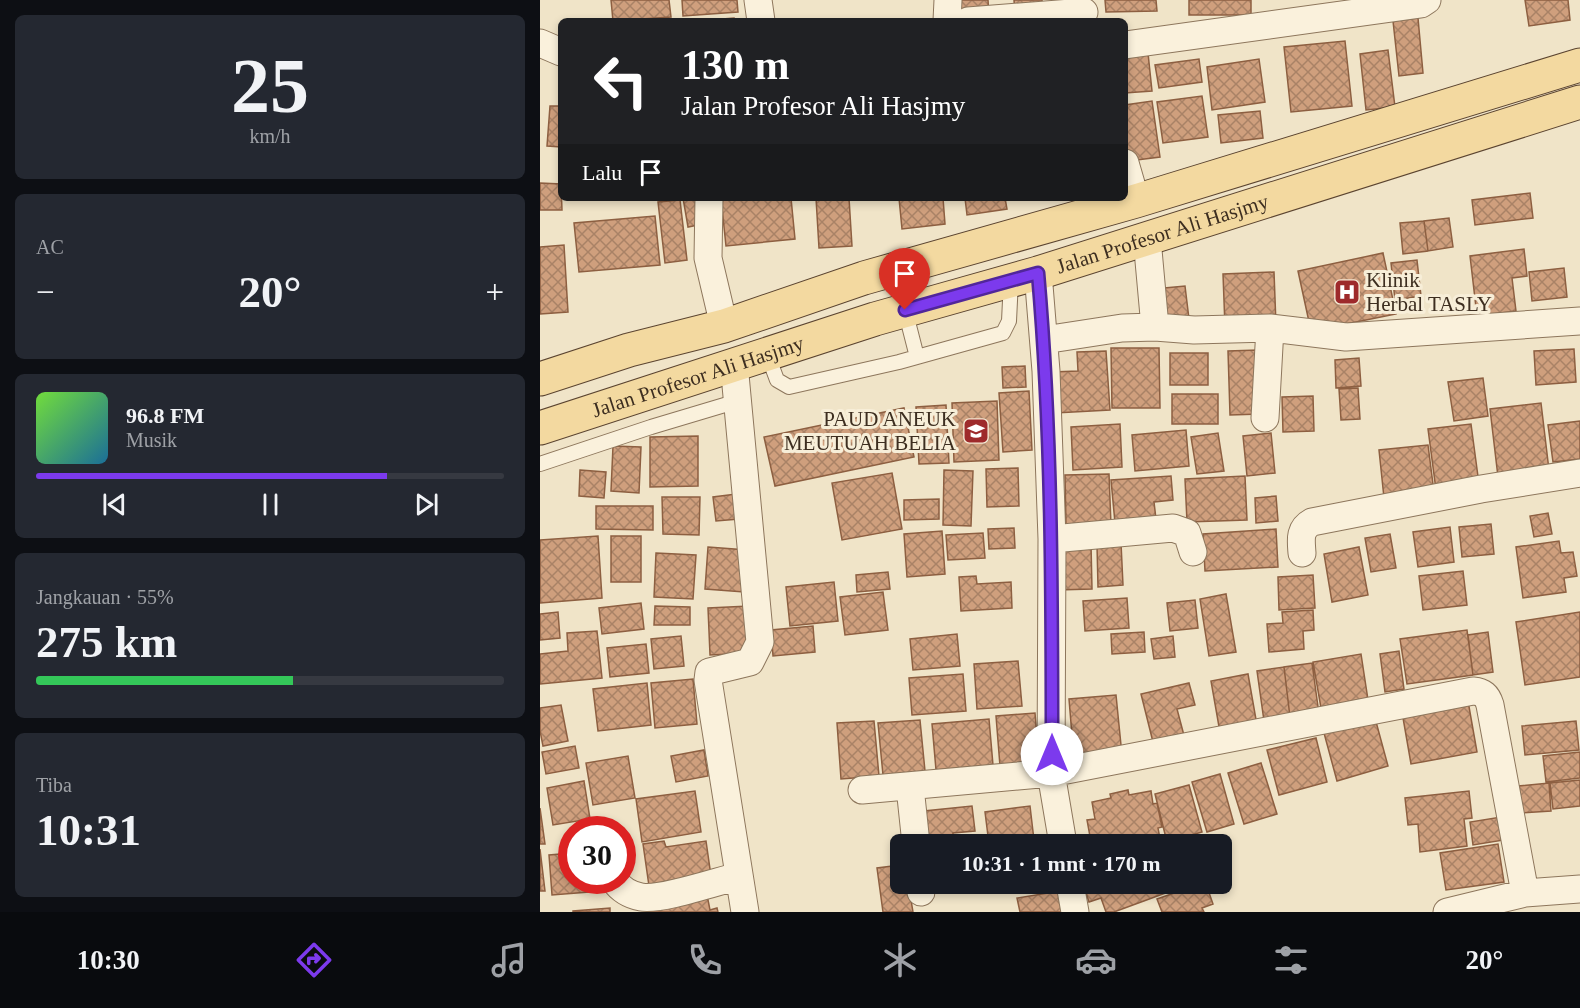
<!DOCTYPE html>
<html lang="id">
<meta charset="utf-8">
<style>
:root{--surface:#171b24;--page:#242831;--text:#f1f3f6;--muted:#9ea1a6;--line:#363941;--accent:#7c3aed}
body{margin:0;font-family:Georgia,serif;background:var(--page);color:var(--text);height:100vh;display:flex;flex-direction:column;font-size:22px;white-space:nowrap}
*{box-sizing:border-box;margin:0}
p{font-size:20px;color:var(--muted)}
.icon{flex:none;width:33px;height:33px;fill:none;stroke:currentColor;stroke-width:2;stroke-linecap:round;stroke-linejoin:round}
.map{position:relative;flex:1;overflow:hidden}
.details{display:flex;flex-direction:column;gap:15px;padding:15px;background:#0d0f14;width:540px}
.details>*{flex:none}
.hud{position:absolute;left:18px;top:18px;width:570px;height:183px;border-radius:9px;box-shadow:0 3px 9px #0003;background:#202124;color:#fff;overflow:hidden}
.speed{position:absolute;left:18px;top:816px;display:flex;gap:12px;font-size:30px;font-weight:700;text-align:center}
.speed>*{display:grid;place-content:center;width:78px;height:78px;border-radius:50%;background:var(--surface);box-shadow:0 3px 9px #0003;line-height:1}
.speed .limit{border:9px solid #d22;background:#fff;color:#111}
.pin{position:absolute;display:grid;place-items:center;width:51px;height:51px;color:#fff;margin:-62px -26px;border-radius:50% 50% 50% 0;rotate:-45deg;box-shadow:0 0 6px #0007}
.pin .icon{rotate:45deg}
.me{position:absolute;width:66px;margin:-33px;rotate:0deg;stroke-linejoin:round;filter:drop-shadow(0 0 4px #0008)}
.turn{display:flex;align-items:center;gap:21px;height:126px;padding:0 24px;font-size:27px}
.turn .icon{width:78px;height:78px;stroke-width:2.5}
.turn b{display:block;font-size:42px;line-height:51px}
.then{display:flex;align-items:center;height:57px;padding:0 24px;background:#0003;gap:12px;font-size:22px}
.big{font-size:45px;font-weight:800;line-height:1.1}
.details .card{flex:1;display:flex;flex-direction:column;justify-content:center;gap:9px;min-width:0;padding:0 21px;border-radius:9px;background:var(--page)}
.details .dial{align-items:center;gap:0}
.dial b{font-size:78px;line-height:1}
.song{display:flex;align-items:center;gap:18px}
.cover{width:72px;height:72px;border-radius:9px;background:linear-gradient(135deg,hsl(100 70% 55%),hsl(200 70% 35%))}
.played{height:6px;border-radius:3px;background:linear-gradient(90deg,var(--accent) 75%,var(--line) 75%)}
.keys{display:flex;justify-content:space-around;direction:ltr}
.heat{display:flex;justify-content:space-between;align-items:center;font-size:33px;direction:ltr}
.charge{height:9px;border-radius:4px;background:linear-gradient(90deg,#34c759 55%,var(--line) 0)}
.trip{position:absolute;left:350px;top:834px;width:342px;height:60px;border-radius:9px;background:var(--surface);box-shadow:0 3px 9px #0003;font-weight:800;line-height:60px;text-align:center}
.tabs{display:flex;height:96px;justify-content:space-around;align-items:center;background:#090b0e;color:var(--muted)}
.tabs .icon{width:42px;height:42px}
.tabs .selected{color:var(--accent)}
.tabs b{font-size:27px;color:var(--text)}
main{display:flex;flex:1;min-height:0}
.map>svg:first-child{display:block}
.building{fill:url(#building-cross-hatch);stroke:#8d5f41;stroke-width:1.5}
.lines{fill:none;stroke-linecap:round;stroke-linejoin:round}
.lane-casing{stroke:#8d765c;stroke-width:16}
.street-casing{stroke:#8d765c;stroke-width:29}
.primary-casing{stroke:#5b4430;stroke-width:35}
.lane{stroke:#faf1dc;stroke-width:14}
.street{stroke:#faf1dc;stroke-width:27}
.primary{stroke:#f3d9a0;stroke-width:33}
.route-casing{stroke:#51269a;stroke-width:15}
.route{stroke:#7c3aed;stroke-width:10}
.labels{text-anchor:middle;stroke-width:6;stroke-linejoin:round;paint-order:stroke}
.street-label{font-size:21px;fill:#3d2e20;stroke:#f7eed8}
.poi-label{font-size:21px;fill:#3d2e20;stroke:#f7eed8;text-anchor:start}
</style>
<main>
<section class="details">
<div class="card dial"><b>25</b><p>km/h</p></div>
<div class="card"><p>AC</p>
<div class="heat"><a>−</a><b class="big">20°</b><a>+</a></div>
</div>
<div class="card">
<div class="song"><i class="cover"></i><div><b>96.8 FM</b><p>Musik</p></div></div>
<div class="played"></div>
<div class="keys"><svg class="icon" aria-label="previous" viewBox="0 0 24 24"><path d="M18 5L8 12l10 7zM5 5v14"/></svg><svg class="icon" aria-label="pause" viewBox="0 0 24 24"><path d="M8 5v14M16 5v14"/></svg><svg class="icon" aria-label="next" viewBox="0 0 24 24"><path d="M6 5l10 7-10 7zM19 5v14"/></svg></div>
</div>
<div class="card"><p>Jangkauan · 55%</p><b class="big">275 km</b><div class="charge"></div></div>
<div class="card"><p>Tiba</p><b class="big">10:31</b></div>
</section>
<div class="map">
<svg width="1040" height="912" viewBox="0 0 1040 912">
<defs>
<pattern id="building-cross-hatch" width="8" height="8" patternUnits="userSpaceOnUse" patternTransform="scale(1.5)"><rect width="8" height="8" fill="#cf9f7d"/><path d="M0 0l8 8M0 8l8-8" fill="none" stroke="#a98266"/></pattern>
</defs>
<rect width="100%" height="100%" fill="#f0e4c8"/>
<path class="building" d="M71 0H129L131 17 73 21Z
M142 0H197L198 12 143 16Z
M415 0H448L449 16 417 19Z
M474 0H502L503 12 475 13Z
M565 0H616L617 11 566 12Z
M649 0H711V15H649Z
M985 0H1028L1030 20 989 26Z
M194 18V21H157Z
M878 18 883 73 859 76 853 21Z
M805 41 812 106 751 112 744 47Z
M848 50 855 107 826 110 820 54Z
M608 53 612 91 585 93V56Z
M659 59 662 82 619 88 615 65Z
M719 59 725 102 672 110 667 67Z
M662 96 668 137 623 143 617 102Z
M612 101 620 157 589 161 585 134V105Z
M10 106H21V147L7 146Z
M720 111 723 138 681 143 678 115Z
M0 183 21 184 22 210H0Z
M990 193 993 218 935 225 932 200Z
M143 198H159L163 224 148 227Z
M181 198H251L255 239 186 246Z
M276 198H309L312 246 279 248Z
M359 198H403L405 224 362 229Z
M425 198H465L467 209 427 215Z
M140 200 147 260 125 263 118 202Z
M115 216 120 265 39 272 34 223Z
M909 218 913 247 888 251 884 221Z
M884 221 888 251 863 254 860 223Z
M24 245 28 312 0 314V247Z
M984 249 987 276 972 278 976 311 937 316 930 256Z
M843 253 856 314 771 331 758 271Z
M877 260 881 296 855 300 851 263Z
M1024 268 1027 297 992 301 989 272Z
M734 272 736 325 685 327 683 274Z
M645 286 649 319 618 322 614 289Z
M571 348H619L620 408H572Z
M1034 349 1036 382 996 385 994 351Z
M718 350 720 414 690 415 688 351Z
M566 351 570 410 515 413 512 372 538 371 537 352Z
M630 353H668V385H630Z
M819 358 821 386 796 388 795 360Z
M485 366 486 387 463 388 462 367Z
M943 378 948 416 914 421 908 382Z
M818 388 820 419 801 420 799 389Z
M489 391 492 450 463 452 459 393Z
M632 394H678V424H632Z
M773 396 774 431 743 432 742 397Z
M457 401 459 460 414 462 412 403Z
M1001 403 1009 470 958 477 950 409Z
M406 405 409 463 379 464 376 407Z
M364 408 374 457 235 486 224 437Z
M1040 421V459L1013 462 1008 425Z
M580 424 582 467 533 470 531 427Z
M931 424 939 484 896 490 888 429Z
M646 430 649 466 595 471 592 435Z
M678 433 684 471 657 474 651 437Z
M731 433 735 473 707 476 703 436Z
M158 436V486L110 487V437Z
M888 445 894 492 844 498 839 450Z
M73 446 101 447 99 493 71 491Z
M478 468 479 506 447 507 446 469Z
M40 470 66 472 64 498 39 496Z
M404 470 433 471 431 526 403 525Z
M352 473 362 529 302 540 292 483Z
M569 474 571 525 526 526 525 475Z
M631 476 633 500 614 502 616 519 575 523 571 480Z
M705 476 707 520 647 522 645 479Z
M196 494 199 519 176 521 173 497Z
M736 496 738 521 716 523 715 498Z
M122 497H160L159 535 123 534Z
M399 499V519L364 520V500Z
M56 506H113V530L56 529Z
M1008 513 1012 534 994 537 990 516Z
M951 524 954 554 922 557 919 527Z
M910 527 914 562 878 567 873 532Z
M474 528 475 548 449 549 448 529Z
M736 529 738 567 665 571 663 534Z
M402 531 405 574 367 577 364 534Z
M443 533 445 558 408 560 406 535Z
M850 534 856 568 831 572 825 538Z
M58 536 62 598 0 603V540Z
M71 536H101V582H71Z
M1019 541 1021 553 1033 552 1037 576 1024 578 1026 592 983 598 976 547Z
M581 543 583 585 558 587 557 545Z
M516 544H551L552 589 517 590Z
M168 547 207 550 204 592 165 589Z
M819 547 828 595 792 602 784 554Z
M116 553 156 555 153 599 114 597Z
M923 571 927 605 883 610 879 576Z
M348 572 350 589 317 592 316 575Z
M773 575 775 608 739 610 738 577Z
M436 576 437 584 471 582 472 608 421 611 419 577Z
M294 582 298 621 250 626 246 587Z
M343 592 348 630 305 635 300 597Z
M686 594 696 652 669 656 660 599Z
M587 598 589 628 545 631 543 601Z
M655 600 658 628 630 631 627 603Z
M101 603 104 629 62 634 59 608Z
M115 606 150 607V625H114Z
M209 606 210 653 170 655 168 608Z
M773 610 774 630 763 631 764 649 729 652 727 624 743 623 742 612Z
M18 612 20 638 0 640V614Z
M1040 612V677L985 685 976 622Z
M273 626 275 652 233 656 231 630Z
M927 630 933 675 867 684 860 639Z
M57 631 62 678 0 684V654L28 651 27 633Z
M604 632 605 652 572 654 571 634Z
M948 632 953 672 933 675 928 635Z
M417 634 420 666 373 670 370 639Z
M141 636 144 666 114 669 111 639Z
M633 636 635 657 614 659 611 639Z
M106 644 109 673 70 677 67 648Z
M859 651 864 689 845 692 840 654Z
M821 654 828 700 781 708 773 662Z
M478 661 482 706 437 709 434 664Z
M772 663 779 714 750 717 744 667Z
M744 667 750 717 724 721 717 671Z
M423 674 426 711 372 715 369 678Z
M708 674 718 731 681 738 671 681Z
M153 679 157 724 115 728 111 683Z
M107 683 111 725 58 731 53 689Z
M649 683 655 705 637 709 646 743 615 750 601 694Z
M576 695 582 755 534 760 529 699Z
M928 701 937 752 871 764 862 712Z
M21 705 28 741 3 746 0 731V708Z
M495 713 499 762 460 766 456 716Z
M835 718 848 766 797 781 784 733Z
M449 719 453 765 396 770 392 724Z
M380 720 385 771 343 775 338 723Z
M334 721 339 776 301 779 297 723Z
M1036 721 1039 750 985 755 982 726Z
M776 738 787 782 739 795 727 750Z
M35 746 39 768 6 774 2 752Z
M164 750 168 776 136 782 131 756Z
M1040 752V778L1006 782 1003 756Z
M88 756 95 798 53 805 46 763Z
M721 763 737 814 704 824 688 773Z
M680 774 694 824 667 832 652 782Z
M1040 780V806L1013 809 1010 783Z
M44 781 50 819 13 825 7 788Z
M1009 783 1011 811 982 813 979 786Z
M649 785 662 832 627 842 615 794Z
M588 790 589 795 611 791 613 804 617 803 622 827 618 828 621 844H560L559 841 551 842 547 820 555 819 552 802 571 798 570 794Z
M155 791 161 832 102 842 96 799Z
M929 791 932 818 924 819 927 846 880 852 878 824 868 825 865 798Z
M432 806 435 831 413 833 414 844H387L384 811Z
M490 806 494 840 449 844 445 812Z
M0 808 5 844H0Z
M961 817 964 840 933 845 930 822Z
M124 841 126 847 166 841 171 876 109 886 103 844Z
M958 844 964 882 906 890 900 853Z
M0 849 5 891H0Z
M32 853V880H48L49 892 12 895 9 855Z
M360 865V884H377L371 900 373 912H343L337 868Z
M543 884H650L574 912H566L561 898 549 902Z
M660 884H666L673 904 662 908 664 912H622L617 899Z
M520 891 524 912H480L477 898Z
M167 895 170 910 177 908 178 912H107V910Z
M70 908V912H33V911Z"/>
<g class="lines">
<g class="lane-casing">
<path id="lane" d="M365 310 377 357
M227 353 237 380 249 387 359 362 463 333 469 321 471 280
M0 464 111 427 198 401"/>
</g>
<g class="street-casing">
<path id="street" d="M218 0 221 21
M407 21 408 0
M428 21 544 12
M0 43 21 52
M585 45 881 4 887 0
M585 163 596 201
M169 198 168 258 184 326
M607 239 615 327 654 330 730 328 806 337 1040 321
M498 273 506 371 512 539 511 773 523 844
M504 340 582 328 615 327
M194 364 220 642 210 662 169 672 168 680 205 912
M725 418 730 328
M512 539 633 528 647 533 653 552
M762 553C761 540 759 529 772 522L941 489 1040 473
M370 787 376 844
M322 790 511 773 933 691C943 692 947 695 950 705L985 893
M74 880C81 890 90 895 101 897 120 901 178 881 199 876
M380 884 381 892
M530 884 535 912
M907 912 985 893 1040 889"/>
</g>
<g class="primary-casing">
<g id="primary">
<path d="M0 379 89 350 184 326 324 278 596 201 1040 65"/>
<path id="s1" d="M0 428 335 319 498 273 1040 102"/>
</g>
</g>
<use href="#lane" class="lane"/>
<use href="#street" class="street"/>
<use href="#primary" class="primary"/>
</g>
<g class="lines">
<g class="route-casing">
<path id="route" d="M365 310 498 273C512 433 512 593 512 754"/>
</g>
<use href="#route" class="route"/>
</g>
<defs>
<g id="hospital-square" transform="scale(1.35)"><rect x="-9" y="-9" width="18" height="18" rx="4" fill="#9e2a2b" stroke="#f7eed8"/><path d="M-5-5h3v3.5h4V-5h3V5h-3V1.5h-4V5h-3Z" fill="#fff"/></g>
<g id="school-square" transform="scale(1.35)"><rect x="-9" y="-9" width="18" height="18" rx="4" fill="#9e2a2b" stroke="#f7eed8"/><path d="M0-5L7-2L0 1L-7-2ZM-4 1L0 2.5L4 1V4Q0 6-4 4Z" fill="#fff"/></g>
</defs>
<g fill-rule="evenodd">
<use href="#hospital-square" x="807" y="292"/>
<use href="#school-square" x="436" y="431"/>
</g>
<g class="labels">
<g class="street-label">
<text dy="7" stroke="none"><textPath href="#s1" startOffset="652">Jalan Profesor Ali Hasjmy</textPath></text>
<text dy="7" stroke="none"><textPath href="#s1" startOffset="166">Jalan Profesor Ali Hasjmy</textPath></text>
</g>
<g class="poi-label">
<text x="826" y="287">Klinik<tspan x="826" dy="24">Herbal TASLY</tspan></text>
<text x="416" y="426" text-anchor="end">PAUD ANEUK<tspan x="416" dy="24">MEUTUAH BELIA</tspan></text>
</g>
</g>
</svg>
<div class="speed"><div class="limit">30</div></div>
<div class="pin" style="left:365px;top:310px;background:#d93025"><svg class="icon" aria-label="arrive" viewBox="0 0 24 24"><path d="M6 21V4h12l-3 4 3 4H6"/></svg></div>
<svg class="me" style="left:512px;top:754px" viewBox="-20 -20 40 40"><circle r="19" fill="#fff"/><path d="M0-13L10 11 0 6-10 11z" fill="#7c3aed"/></svg>
<div class="trip">10:31 · 1 mnt · 170 m</div>
<div class="hud">
<div class="turn"><svg class="icon" aria-label="left" viewBox="0 0 24 24"><path d="M17 20v-9H6M10 6l-5 5 5 5"/></svg><div><b>130 m</b>Jalan Profesor Ali Hasjmy</div></div>
<div class="then">Lalu<svg class="icon" aria-label="arrive" viewBox="0 0 24 24"><path d="M6 21V4h12l-3 4 3 4H6"/></svg></div>
</div>
</div>
</main>
<nav class="tabs">
<b>10:30</b>
<svg class="icon selected" aria-label="directions" viewBox="0 0 24 24"><path d="M12 3l9 9-9 9-9-9zM9 14v-3h6M13 9l2 2-2 2"/></svg>
<svg class="icon" aria-label="music" viewBox="0 0 24 24"><path d="M9 18V5l10-2v13"/><circle cx="6" cy="18" r="3"/><circle cx="16" cy="16" r="3"/></svg>
<svg class="icon" aria-label="phone" viewBox="0 0 24 24"><path d="M5 4h4l2 5-3 2q2 4 5 5l2-3 5 2v4C11 20 4 13 5 4z"/></svg>
<svg class="icon" aria-label="climate" viewBox="0 0 24 24"><path d="M12 3v18M4 7l16 10M4 17L20 7"/></svg>
<svg class="icon" aria-label="car" viewBox="0 0 24 24"><path d="M5 17H2v-5l4-1 3-4h7l3 4 3 1v5h-3M9 17h6M6 11h13"/><circle cx="7" cy="17" r="2"/><circle cx="17" cy="17" r="2"/></svg>
<svg class="icon" aria-label="filters" viewBox="0 0 24 24"><path d="M4 7h16M4 17h16"/><circle cx="9" cy="7" r="2"/><circle cx="15" cy="17" r="2"/></svg>
<b>20°</b>
</nav>
